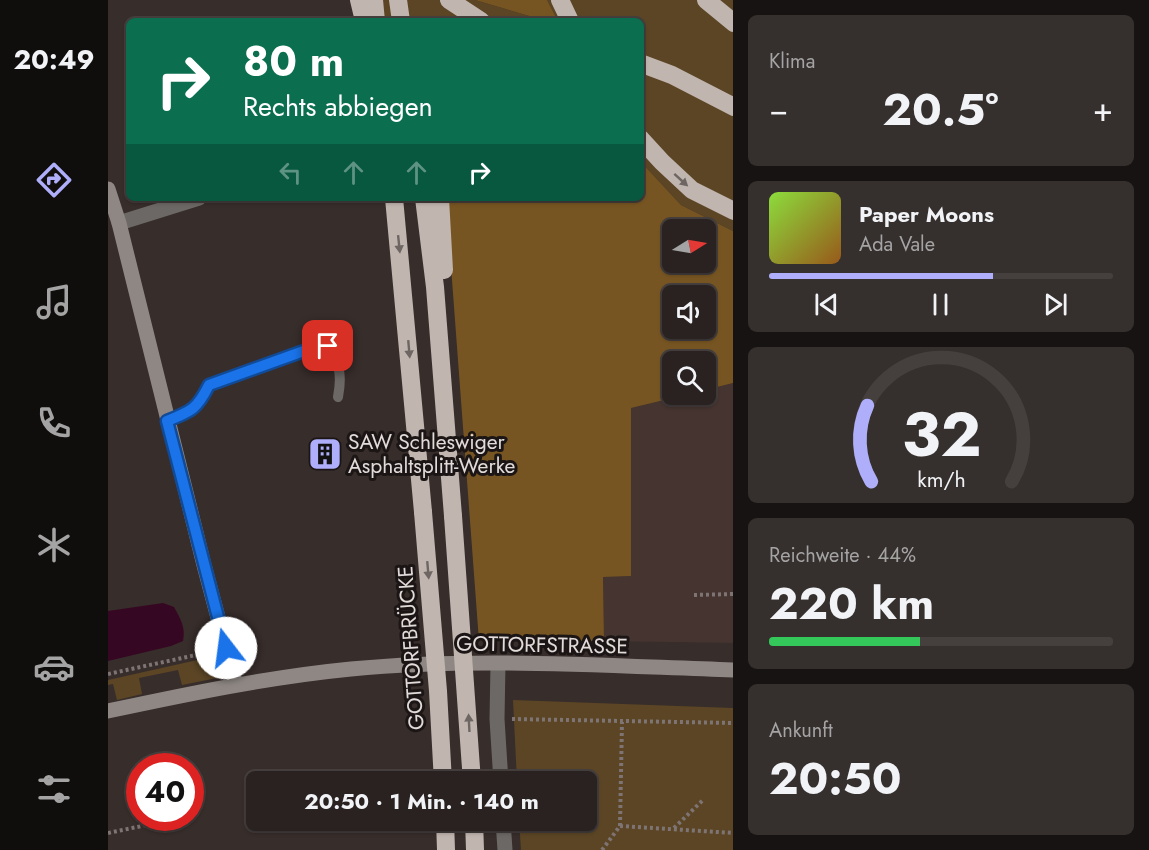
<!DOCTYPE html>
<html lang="de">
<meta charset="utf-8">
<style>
:root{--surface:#292220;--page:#352f2d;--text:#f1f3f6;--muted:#a5a4a5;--line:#453f3e;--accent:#aeaefa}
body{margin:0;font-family:Jost,sans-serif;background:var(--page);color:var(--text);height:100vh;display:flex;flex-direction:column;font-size:22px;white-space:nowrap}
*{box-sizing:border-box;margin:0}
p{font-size:20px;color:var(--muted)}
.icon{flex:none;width:33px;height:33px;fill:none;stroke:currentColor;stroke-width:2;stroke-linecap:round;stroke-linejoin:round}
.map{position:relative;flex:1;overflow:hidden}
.side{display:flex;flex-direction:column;gap:15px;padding:15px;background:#171312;width:416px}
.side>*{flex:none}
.hud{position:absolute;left:18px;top:18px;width:518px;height:183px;border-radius:9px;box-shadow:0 2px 4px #0004,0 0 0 2px var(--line);background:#0b6e4f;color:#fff;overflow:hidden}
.needle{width:39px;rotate:79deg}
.buttons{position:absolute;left:554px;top:219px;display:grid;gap:12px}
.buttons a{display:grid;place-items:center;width:54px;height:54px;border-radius:9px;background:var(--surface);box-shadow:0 2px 4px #0004,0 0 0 2px var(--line);font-size:30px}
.speed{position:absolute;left:18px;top:753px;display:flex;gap:12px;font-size:30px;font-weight:700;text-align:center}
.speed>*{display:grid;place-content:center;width:78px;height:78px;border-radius:50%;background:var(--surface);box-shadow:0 2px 4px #0004,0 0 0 2px var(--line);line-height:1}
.speed .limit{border:9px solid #d22;background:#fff;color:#111}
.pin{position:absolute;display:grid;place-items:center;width:51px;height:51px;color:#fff;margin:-26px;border-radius:12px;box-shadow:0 3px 9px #0006}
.me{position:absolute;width:66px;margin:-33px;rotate:345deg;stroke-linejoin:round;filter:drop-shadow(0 0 4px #0008)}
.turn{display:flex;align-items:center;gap:21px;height:126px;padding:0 18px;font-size:27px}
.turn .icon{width:78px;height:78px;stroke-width:2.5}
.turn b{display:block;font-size:42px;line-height:51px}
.lanes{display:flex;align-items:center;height:57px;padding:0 18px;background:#0003;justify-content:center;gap:30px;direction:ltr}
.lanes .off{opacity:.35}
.big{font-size:45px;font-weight:700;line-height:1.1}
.side .card{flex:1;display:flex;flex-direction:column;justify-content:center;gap:9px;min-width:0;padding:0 21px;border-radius:9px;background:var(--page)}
.side .dial{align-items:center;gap:0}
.dial svg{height:156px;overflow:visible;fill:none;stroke:var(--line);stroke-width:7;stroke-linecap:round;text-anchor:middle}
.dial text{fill:var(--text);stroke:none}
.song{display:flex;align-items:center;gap:18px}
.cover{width:72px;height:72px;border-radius:9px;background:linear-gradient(135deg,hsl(90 70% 55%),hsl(30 70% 35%))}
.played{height:6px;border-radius:3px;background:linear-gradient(90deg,var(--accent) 65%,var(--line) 65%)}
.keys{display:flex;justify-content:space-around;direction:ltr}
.heat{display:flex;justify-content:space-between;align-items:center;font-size:33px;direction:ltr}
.charge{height:9px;border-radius:4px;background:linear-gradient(90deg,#34c759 44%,var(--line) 0)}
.trip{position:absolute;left:138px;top:771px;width:351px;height:60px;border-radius:9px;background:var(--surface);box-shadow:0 2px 4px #0004,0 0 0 2px var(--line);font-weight:700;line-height:60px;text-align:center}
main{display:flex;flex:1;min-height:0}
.menu{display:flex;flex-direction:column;width:108px;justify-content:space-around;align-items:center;background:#100e0d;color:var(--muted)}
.menu .icon{width:42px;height:42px}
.menu .on{color:var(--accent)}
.menu b{font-size:27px;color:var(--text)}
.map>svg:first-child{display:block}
.built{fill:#453430}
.green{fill:#5b4525}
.forest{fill:#752;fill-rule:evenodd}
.water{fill:#360723}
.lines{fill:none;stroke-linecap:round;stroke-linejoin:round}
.path{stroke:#7d7473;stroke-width:4;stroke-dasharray:3 3;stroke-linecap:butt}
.lane{stroke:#6c6865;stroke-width:10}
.street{stroke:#6c6865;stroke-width:15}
.secondary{stroke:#8e8783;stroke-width:15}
.highway{stroke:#c0b5af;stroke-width:18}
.highway-bridge{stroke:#c0b5af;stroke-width:18}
.oneway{fill:#6e6662}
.route-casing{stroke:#114b97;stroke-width:15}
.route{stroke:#1a73e8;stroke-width:10}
.labels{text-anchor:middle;stroke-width:6;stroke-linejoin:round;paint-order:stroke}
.poi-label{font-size:21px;fill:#e2dbda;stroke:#1b1615;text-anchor:start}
.street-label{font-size:21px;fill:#e2dbda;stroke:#1b1615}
</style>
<main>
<nav class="menu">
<b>20:49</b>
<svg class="icon on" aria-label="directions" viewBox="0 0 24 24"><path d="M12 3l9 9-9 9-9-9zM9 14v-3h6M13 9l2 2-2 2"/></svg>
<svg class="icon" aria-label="music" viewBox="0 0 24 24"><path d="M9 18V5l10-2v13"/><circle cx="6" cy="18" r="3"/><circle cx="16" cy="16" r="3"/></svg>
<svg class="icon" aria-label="phone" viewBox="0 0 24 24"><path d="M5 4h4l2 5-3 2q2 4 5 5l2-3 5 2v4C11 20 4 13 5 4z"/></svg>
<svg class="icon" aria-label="climate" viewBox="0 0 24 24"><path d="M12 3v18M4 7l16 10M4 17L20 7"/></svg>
<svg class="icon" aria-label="car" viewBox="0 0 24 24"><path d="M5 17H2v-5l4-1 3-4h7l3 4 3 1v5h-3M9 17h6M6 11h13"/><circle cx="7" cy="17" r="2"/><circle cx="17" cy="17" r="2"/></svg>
<svg class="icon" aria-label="filters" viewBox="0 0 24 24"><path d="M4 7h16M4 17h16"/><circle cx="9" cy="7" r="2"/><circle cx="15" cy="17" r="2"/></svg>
</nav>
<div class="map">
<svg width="626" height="850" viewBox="0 0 626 850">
<rect width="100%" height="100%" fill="#372d2b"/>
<path class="built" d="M625 383V643L496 641 495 577 523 576V408L577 395 597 394V390Z"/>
<path class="green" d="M262 0H367L438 21H277Z
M439 0H625V231L573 205 533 162 532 21H450Z
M116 654 119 676 74 685 70 670 31 678 34 694 9 700 5 684 0 685V680Z
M405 700 625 708V850H413L411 821 478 820V782L409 781Z"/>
<path class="forest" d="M367 0H439L450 21H438Z
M533 162 573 205 625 231V383L597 390V362H564V394L577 395 523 408V576L495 577 496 641H371L339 213 341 198H532ZM564 230H597V262H564ZM564 296H597V328H564Z"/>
<path class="water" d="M55 603 66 607C72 618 78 627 75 641L63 646 0 661V611Z"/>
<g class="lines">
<path class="path" d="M586 595 626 594
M0 674 102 652
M404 719 626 723
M512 826 514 722
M566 828 595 800
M0 833 34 826 49 821
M494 850 512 826 626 833"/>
<path class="lane" d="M59 421C84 411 89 409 101 385L207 347 220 346C232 364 234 376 230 397"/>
<path class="street" d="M11 223 91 198
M390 664 389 719 393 782
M395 820 397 850"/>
<path class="secondary" d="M0 189 11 223 96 565 128 685
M0 711C80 694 161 677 243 669 369 657 499 666 626 670"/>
<path class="highway" d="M251 0 256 21
M266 0 268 21
M290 0 293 21
M341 0 373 21
M452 0 462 21
M598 0 626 23
M532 63 564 75 626 107
M532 138 554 162 584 190 626 211
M286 198 315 512
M316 198 327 287 345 516
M332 198 336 270
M337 820 338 850
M366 820 367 850"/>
<path class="highway-bridge" d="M315 512 330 691 335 782
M345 516 364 782"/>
</g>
<defs><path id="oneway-solid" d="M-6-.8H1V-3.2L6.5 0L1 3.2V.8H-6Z" transform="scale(1.5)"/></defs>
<g class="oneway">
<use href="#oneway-solid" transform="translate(573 180) rotate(42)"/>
<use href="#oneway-solid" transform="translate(291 244) rotate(84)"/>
<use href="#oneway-solid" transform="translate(301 349) rotate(85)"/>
<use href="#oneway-solid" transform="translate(320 570) rotate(85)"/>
<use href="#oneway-solid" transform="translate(361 723) rotate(-93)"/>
</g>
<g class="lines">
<g class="route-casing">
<path id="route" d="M118 648 59 421C84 411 89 409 101 385L207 347 220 346"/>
</g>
<use href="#route" class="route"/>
</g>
<defs>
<g id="building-square" transform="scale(1.725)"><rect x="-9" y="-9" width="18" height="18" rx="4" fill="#aeaefa" stroke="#1b1615"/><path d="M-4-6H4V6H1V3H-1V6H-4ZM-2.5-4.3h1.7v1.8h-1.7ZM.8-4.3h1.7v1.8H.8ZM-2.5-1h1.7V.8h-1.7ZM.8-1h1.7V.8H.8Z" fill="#111"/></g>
</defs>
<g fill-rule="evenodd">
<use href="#building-square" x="217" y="454"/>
</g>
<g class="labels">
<g class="poi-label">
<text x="240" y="449">SAW Schleswiger<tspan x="240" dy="24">Asphaltsplitt-Werke</tspan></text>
</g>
<g class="street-label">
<text transform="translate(434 645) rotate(1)" y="7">GOTTORFSTRASSE</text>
<text transform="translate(303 648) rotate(-94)" y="7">GOTTORFBRÜCKE</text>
</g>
</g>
</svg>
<div class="buttons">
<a><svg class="needle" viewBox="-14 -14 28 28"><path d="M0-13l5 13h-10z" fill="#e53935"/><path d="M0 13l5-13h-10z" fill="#a5a4a5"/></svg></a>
<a><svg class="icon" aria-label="sound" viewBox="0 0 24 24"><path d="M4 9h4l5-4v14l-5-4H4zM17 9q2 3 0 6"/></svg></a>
<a><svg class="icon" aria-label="search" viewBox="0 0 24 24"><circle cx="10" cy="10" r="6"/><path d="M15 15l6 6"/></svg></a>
</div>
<div class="speed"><div class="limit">40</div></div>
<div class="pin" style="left:220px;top:346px;background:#d93025"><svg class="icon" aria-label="arrive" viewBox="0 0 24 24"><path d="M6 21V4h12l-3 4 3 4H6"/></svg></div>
<svg class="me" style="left:118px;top:648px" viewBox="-20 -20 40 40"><circle r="19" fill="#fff"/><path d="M0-13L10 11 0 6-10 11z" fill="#1a73e8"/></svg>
<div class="trip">20:50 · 1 Min. · 140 m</div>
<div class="hud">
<div class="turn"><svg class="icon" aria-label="right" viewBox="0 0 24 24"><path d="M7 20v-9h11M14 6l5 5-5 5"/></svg><div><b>80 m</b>Rechts abbiegen</div></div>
<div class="lanes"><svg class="icon off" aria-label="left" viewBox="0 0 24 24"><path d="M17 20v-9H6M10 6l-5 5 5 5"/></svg><svg class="icon off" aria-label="ahead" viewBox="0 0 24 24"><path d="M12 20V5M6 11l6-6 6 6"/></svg><svg class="icon off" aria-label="ahead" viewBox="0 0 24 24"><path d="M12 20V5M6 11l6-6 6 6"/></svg><svg class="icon" aria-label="right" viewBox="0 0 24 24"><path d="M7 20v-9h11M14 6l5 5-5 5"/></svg></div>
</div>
</div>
<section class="side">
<div class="card"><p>Klima</p>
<div class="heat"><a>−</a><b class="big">20.5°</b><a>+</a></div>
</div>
<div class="card">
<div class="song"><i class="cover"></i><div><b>Paper Moons</b><p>Ada Vale</p></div></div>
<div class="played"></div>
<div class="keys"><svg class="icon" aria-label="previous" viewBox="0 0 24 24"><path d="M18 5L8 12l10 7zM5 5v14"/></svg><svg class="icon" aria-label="pause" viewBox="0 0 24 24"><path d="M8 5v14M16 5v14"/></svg><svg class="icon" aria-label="next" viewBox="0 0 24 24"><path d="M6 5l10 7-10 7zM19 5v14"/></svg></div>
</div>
<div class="card dial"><svg viewBox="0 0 100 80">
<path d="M14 69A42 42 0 1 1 86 69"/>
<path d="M14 69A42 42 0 0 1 12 30" stroke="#aeaefa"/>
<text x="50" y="56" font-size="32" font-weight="700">32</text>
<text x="50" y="72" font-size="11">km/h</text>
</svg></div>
<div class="card"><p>Reichweite · 44%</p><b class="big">220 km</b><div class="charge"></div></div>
<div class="card"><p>Ankunft</p><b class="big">20:50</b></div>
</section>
</main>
